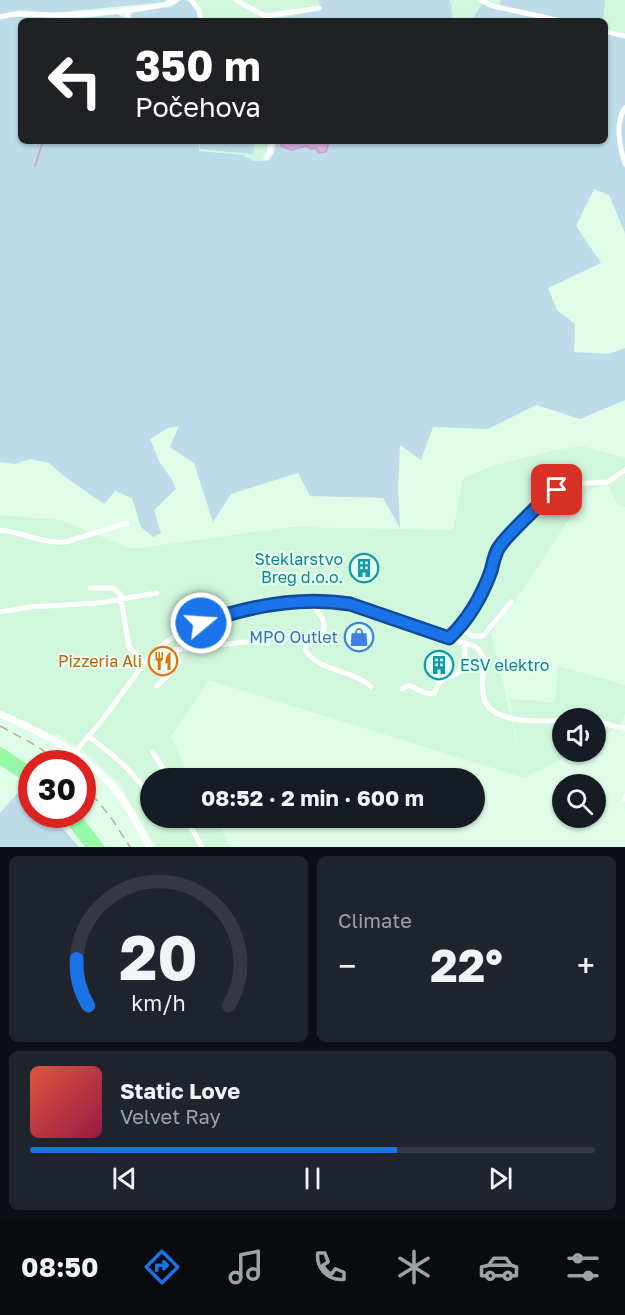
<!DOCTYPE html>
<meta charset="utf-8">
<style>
:root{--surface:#171b24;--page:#20242c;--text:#f1f3f6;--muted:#9ea1a6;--line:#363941;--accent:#1a73e8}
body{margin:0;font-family:"Golos Text",sans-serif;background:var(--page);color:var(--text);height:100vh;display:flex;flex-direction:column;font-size:22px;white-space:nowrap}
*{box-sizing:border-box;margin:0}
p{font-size:20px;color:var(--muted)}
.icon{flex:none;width:33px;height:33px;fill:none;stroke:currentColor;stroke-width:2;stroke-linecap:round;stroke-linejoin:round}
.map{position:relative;height:847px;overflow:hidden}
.details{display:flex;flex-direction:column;gap:9px;padding:9px;background:#0d0f14;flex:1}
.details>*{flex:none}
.banner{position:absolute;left:18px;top:18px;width:590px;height:126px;border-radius:9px;box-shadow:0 2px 4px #0004;background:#202124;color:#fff;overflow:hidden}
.fabs{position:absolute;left:552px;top:708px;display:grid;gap:12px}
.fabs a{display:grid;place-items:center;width:54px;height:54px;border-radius:50%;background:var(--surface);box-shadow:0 2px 4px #0004;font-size:30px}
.speed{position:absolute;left:18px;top:750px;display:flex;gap:12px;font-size:30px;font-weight:700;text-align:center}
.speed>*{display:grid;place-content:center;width:78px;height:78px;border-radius:50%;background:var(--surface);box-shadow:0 2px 4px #0004;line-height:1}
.speed .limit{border:9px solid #d22;background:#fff;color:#111}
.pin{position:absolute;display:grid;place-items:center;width:51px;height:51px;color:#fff;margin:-26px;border-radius:12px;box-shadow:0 3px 9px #0006}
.me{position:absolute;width:66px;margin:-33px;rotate:72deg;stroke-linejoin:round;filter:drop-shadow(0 0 4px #0008)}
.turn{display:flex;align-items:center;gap:21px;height:126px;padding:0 18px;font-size:27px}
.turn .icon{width:78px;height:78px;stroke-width:2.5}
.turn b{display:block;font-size:42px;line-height:51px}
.big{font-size:45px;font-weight:700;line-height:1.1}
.details .tile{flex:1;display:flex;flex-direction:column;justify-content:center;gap:9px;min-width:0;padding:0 21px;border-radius:9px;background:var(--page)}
.details .dial{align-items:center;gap:0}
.dial svg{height:156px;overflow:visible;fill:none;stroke:var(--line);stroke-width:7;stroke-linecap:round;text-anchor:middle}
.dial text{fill:var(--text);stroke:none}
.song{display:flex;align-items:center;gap:18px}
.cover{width:72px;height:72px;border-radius:9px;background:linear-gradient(135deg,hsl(10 70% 55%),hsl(340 70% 35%))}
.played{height:6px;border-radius:3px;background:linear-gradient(90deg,var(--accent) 65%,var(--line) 65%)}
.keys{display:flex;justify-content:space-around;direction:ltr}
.heat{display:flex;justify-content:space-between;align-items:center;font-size:33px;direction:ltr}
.details .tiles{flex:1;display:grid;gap:9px;grid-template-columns:1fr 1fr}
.tile:last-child{grid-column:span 2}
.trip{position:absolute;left:140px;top:768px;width:345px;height:60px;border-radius:30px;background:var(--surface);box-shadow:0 2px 4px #0004;font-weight:700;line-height:60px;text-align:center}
.tabs{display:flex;height:96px;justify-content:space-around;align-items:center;background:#090b0e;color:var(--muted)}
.tabs .icon{width:42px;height:42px}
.tabs .current{color:var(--accent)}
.tabs b{font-size:27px;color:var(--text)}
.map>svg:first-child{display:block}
.residential{fill:#d0f6db}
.green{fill:#bddbe9}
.water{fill:#dfb3e5;stroke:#d099d7;stroke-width:1.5}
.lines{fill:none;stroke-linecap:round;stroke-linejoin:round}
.stream{stroke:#d099d7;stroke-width:1.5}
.minor{stroke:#fff;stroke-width:5}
.tertiary{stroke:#fff;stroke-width:7}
.trunk{stroke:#94faa6;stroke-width:8}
.rail{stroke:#c4a89e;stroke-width:1.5;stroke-dasharray:9 6;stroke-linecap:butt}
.route-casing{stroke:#114b97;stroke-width:15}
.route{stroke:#1a73e8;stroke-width:10}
.labels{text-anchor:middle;stroke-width:4.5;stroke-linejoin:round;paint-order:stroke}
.culture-label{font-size:16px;fill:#0d838f;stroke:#e4ffed;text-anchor:end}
.shop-label{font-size:16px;fill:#366cbe;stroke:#e4ffed;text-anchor:end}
.food-label{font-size:16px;fill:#c56008;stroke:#e4ffed;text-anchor:end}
</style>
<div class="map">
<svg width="625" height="847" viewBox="0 0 625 847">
<rect width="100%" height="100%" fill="#defce8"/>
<path class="residential" d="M185 0H319L320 10 266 21H199L190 2Z
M450 0H501L498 10 460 21H453Z
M605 0H625V33L605 29 604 21H603Z
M199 141H273L267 159 253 161 243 155 198 151Z
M582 446 625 458V507L618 505 607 484 595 488 586 493 523 589 491 633 519 751 509 698 555 703 558 666 625 685V714L619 727 596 740V718H562V752H575L525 778 209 680 171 736 189 778H150V818H224L218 822 230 847H157L118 782 91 756 59 734 42 733 0 714V515L60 520 132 549 291 527 453 530 463 479 491 466 555 450Z"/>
<path class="green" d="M0 0H165V2L52 13 20 10 0 14Z
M181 0C194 0 197 10 199 21H21V141H199V151L243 155 253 161 269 160 274 153 276 141 281 146H306L329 141H604L605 29 625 33V233L609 195 594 189 576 226 601 263 548 288 557 310 575 324 574 352 609 354 625 348V400L580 419 536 405 488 429 433 427 421 460 400 445 398 487 400 528 383 498 310 496 298 473 231 494 213 522 194 463 170 447 179 426 168 428 150 439 160 463 171 478 176 489 154 510 161 533 153 537 141 527 132 498 115 491 104 504 64 476 49 463 30 459 15 464 0 462V19L10 15 76 19 117 14 127 19 133 12 171 7Z
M319 0H450L453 21H266L320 10Z
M501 0H605L603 21H460L473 18 482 4 498 10Z
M200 141H255L253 154 200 149Z
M23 787 31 795 32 814 51 815 79 847H0V813Z"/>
<path class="water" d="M282 141H329V142L326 152 319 153 316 148 311 149 306 146 291 150 281 146Z"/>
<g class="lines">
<path class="stream" d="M35 166 43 141"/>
<path class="minor" d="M191 0 199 10 201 21
M236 0 265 16 319 8
M480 0 493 6 561 21
M127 10 129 21
M0 17C18 12 37 15 56 15 77 15 161 10 176 0
M604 31 625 36
M625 108C614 124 620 148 625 164
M266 158 269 153 271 141
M564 467 570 484
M0 530C22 532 43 544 65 542L127 523
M90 588H113L120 594 129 647 144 663
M282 602 291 608 313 606C321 616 328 622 322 635L306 643 305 650C319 672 353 669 371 687
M0 612 30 607 98 603 157 593
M459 628 472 636H483L511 602
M449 638 459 628 475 605 485 586 500 545 547 496 570 484 608 482 625 470
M160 647 166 651 245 642 268 643
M157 686 178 665 179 662 175 650
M402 689 409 685 425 693 434 694 440 681 458 673 465 655V643
M575 718H591
M596 720 613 726 625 728
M88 736C112 754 135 772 150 798
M75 752 104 718 144 663 160 647 172 638 201 623 224 614 282 602 335 601 367 609 476 647C485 655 483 662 483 673 483 682 481 697 487 705 500 724 542 721 562 720
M153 752 169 778
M624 799 625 796
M163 818 172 822 186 819
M186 818 202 847"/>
<path class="tertiary" d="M0 714C47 735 95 757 124 802 134 816 141 832 150 847"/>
<path class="trunk" d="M0 751 32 772
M0 760 32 782
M65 814 90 847
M75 814 100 847"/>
<path class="rail" d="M0 726 37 746 61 764
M82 783 110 816 130 847"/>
</g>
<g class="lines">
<g class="route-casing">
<path id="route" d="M201 623C249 606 300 596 350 604L449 638C468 620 482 596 491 571 493 564 494 556 498 549 503 539 547 496 557 490"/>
</g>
<use href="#route" class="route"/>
</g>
<defs>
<g id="building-ring" transform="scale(1.5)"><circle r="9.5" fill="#e4ffed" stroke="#0f9aa8" stroke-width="1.5"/><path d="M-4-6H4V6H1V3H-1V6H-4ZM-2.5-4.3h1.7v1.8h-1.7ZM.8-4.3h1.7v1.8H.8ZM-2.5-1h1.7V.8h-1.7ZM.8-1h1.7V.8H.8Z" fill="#0f9aa8"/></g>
<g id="shop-ring" transform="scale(1.5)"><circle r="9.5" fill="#e4ffed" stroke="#3f7fe0" stroke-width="1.5"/><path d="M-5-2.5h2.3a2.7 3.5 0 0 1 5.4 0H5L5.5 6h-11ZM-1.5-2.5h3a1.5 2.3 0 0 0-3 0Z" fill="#3f7fe0"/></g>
<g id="restaurant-ring" transform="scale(1.5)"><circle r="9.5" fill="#e4ffed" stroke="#e8710a" stroke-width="1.5"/><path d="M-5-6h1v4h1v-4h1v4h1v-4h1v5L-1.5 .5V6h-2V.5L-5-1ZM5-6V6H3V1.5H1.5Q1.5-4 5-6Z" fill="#e8710a"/></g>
</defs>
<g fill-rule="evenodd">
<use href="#building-ring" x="364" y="568"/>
<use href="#shop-ring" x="359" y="637"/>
<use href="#restaurant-ring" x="163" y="661"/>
<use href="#building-ring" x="439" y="665"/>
</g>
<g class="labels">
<g class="culture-label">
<text x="343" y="565">Steklarstvo<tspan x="343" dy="18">Breg d.o.o.</tspan></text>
<text x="460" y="671" text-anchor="start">ESV elektro</text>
</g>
<g class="shop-label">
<text x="338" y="643">MPO Outlet</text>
</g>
<g class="food-label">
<text x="142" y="667">Pizzeria Ali</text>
</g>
</g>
</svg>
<div class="fabs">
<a><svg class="icon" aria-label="sound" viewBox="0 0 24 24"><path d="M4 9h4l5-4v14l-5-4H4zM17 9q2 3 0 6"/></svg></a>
<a><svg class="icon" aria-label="search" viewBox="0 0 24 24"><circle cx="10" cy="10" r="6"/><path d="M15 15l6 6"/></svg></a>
</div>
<div class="speed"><div class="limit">30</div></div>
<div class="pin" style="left:557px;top:490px;background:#d93025"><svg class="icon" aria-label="arrive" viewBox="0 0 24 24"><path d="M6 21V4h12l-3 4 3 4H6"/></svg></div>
<svg class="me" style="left:201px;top:623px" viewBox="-20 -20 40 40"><circle r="17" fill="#1a73e8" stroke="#fff" stroke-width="3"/><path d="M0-11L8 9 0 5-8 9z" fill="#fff"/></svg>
<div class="trip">08:52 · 2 min · 600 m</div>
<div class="banner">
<div class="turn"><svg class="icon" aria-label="left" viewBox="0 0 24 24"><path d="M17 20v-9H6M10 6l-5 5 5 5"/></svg><div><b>350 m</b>Počehova</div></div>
</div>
</div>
<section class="details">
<div class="tiles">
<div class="tile dial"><svg viewBox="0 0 100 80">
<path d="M14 69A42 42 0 1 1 86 69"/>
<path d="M14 69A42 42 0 0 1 8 45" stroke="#1a73e8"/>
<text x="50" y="56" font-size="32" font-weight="700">20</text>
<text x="50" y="72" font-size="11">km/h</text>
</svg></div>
<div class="tile"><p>Climate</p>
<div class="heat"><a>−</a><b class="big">22°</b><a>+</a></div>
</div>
<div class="tile">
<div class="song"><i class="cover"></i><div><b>Static Love</b><p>Velvet Ray</p></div></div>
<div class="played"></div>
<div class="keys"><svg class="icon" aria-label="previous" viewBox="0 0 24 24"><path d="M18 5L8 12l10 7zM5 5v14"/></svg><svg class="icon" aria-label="pause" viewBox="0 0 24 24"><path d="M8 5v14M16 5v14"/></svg><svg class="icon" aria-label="next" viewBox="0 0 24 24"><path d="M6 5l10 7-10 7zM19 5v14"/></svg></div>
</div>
</div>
</section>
<nav class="tabs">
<b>08:50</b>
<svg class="icon current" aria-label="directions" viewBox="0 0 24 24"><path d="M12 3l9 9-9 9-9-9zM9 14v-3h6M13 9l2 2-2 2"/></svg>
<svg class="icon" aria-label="music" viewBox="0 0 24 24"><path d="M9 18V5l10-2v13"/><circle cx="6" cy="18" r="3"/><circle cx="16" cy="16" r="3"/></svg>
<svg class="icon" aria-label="phone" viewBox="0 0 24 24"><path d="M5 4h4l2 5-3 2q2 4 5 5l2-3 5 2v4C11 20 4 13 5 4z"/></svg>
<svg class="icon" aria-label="climate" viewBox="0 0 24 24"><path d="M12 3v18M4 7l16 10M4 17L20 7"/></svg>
<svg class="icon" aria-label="car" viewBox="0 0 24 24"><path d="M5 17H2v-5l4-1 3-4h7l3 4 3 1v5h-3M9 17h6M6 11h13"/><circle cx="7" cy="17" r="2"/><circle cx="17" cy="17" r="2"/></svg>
<svg class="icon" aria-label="filters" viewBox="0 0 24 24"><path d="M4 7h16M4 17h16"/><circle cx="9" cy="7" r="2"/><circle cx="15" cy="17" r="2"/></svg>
</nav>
